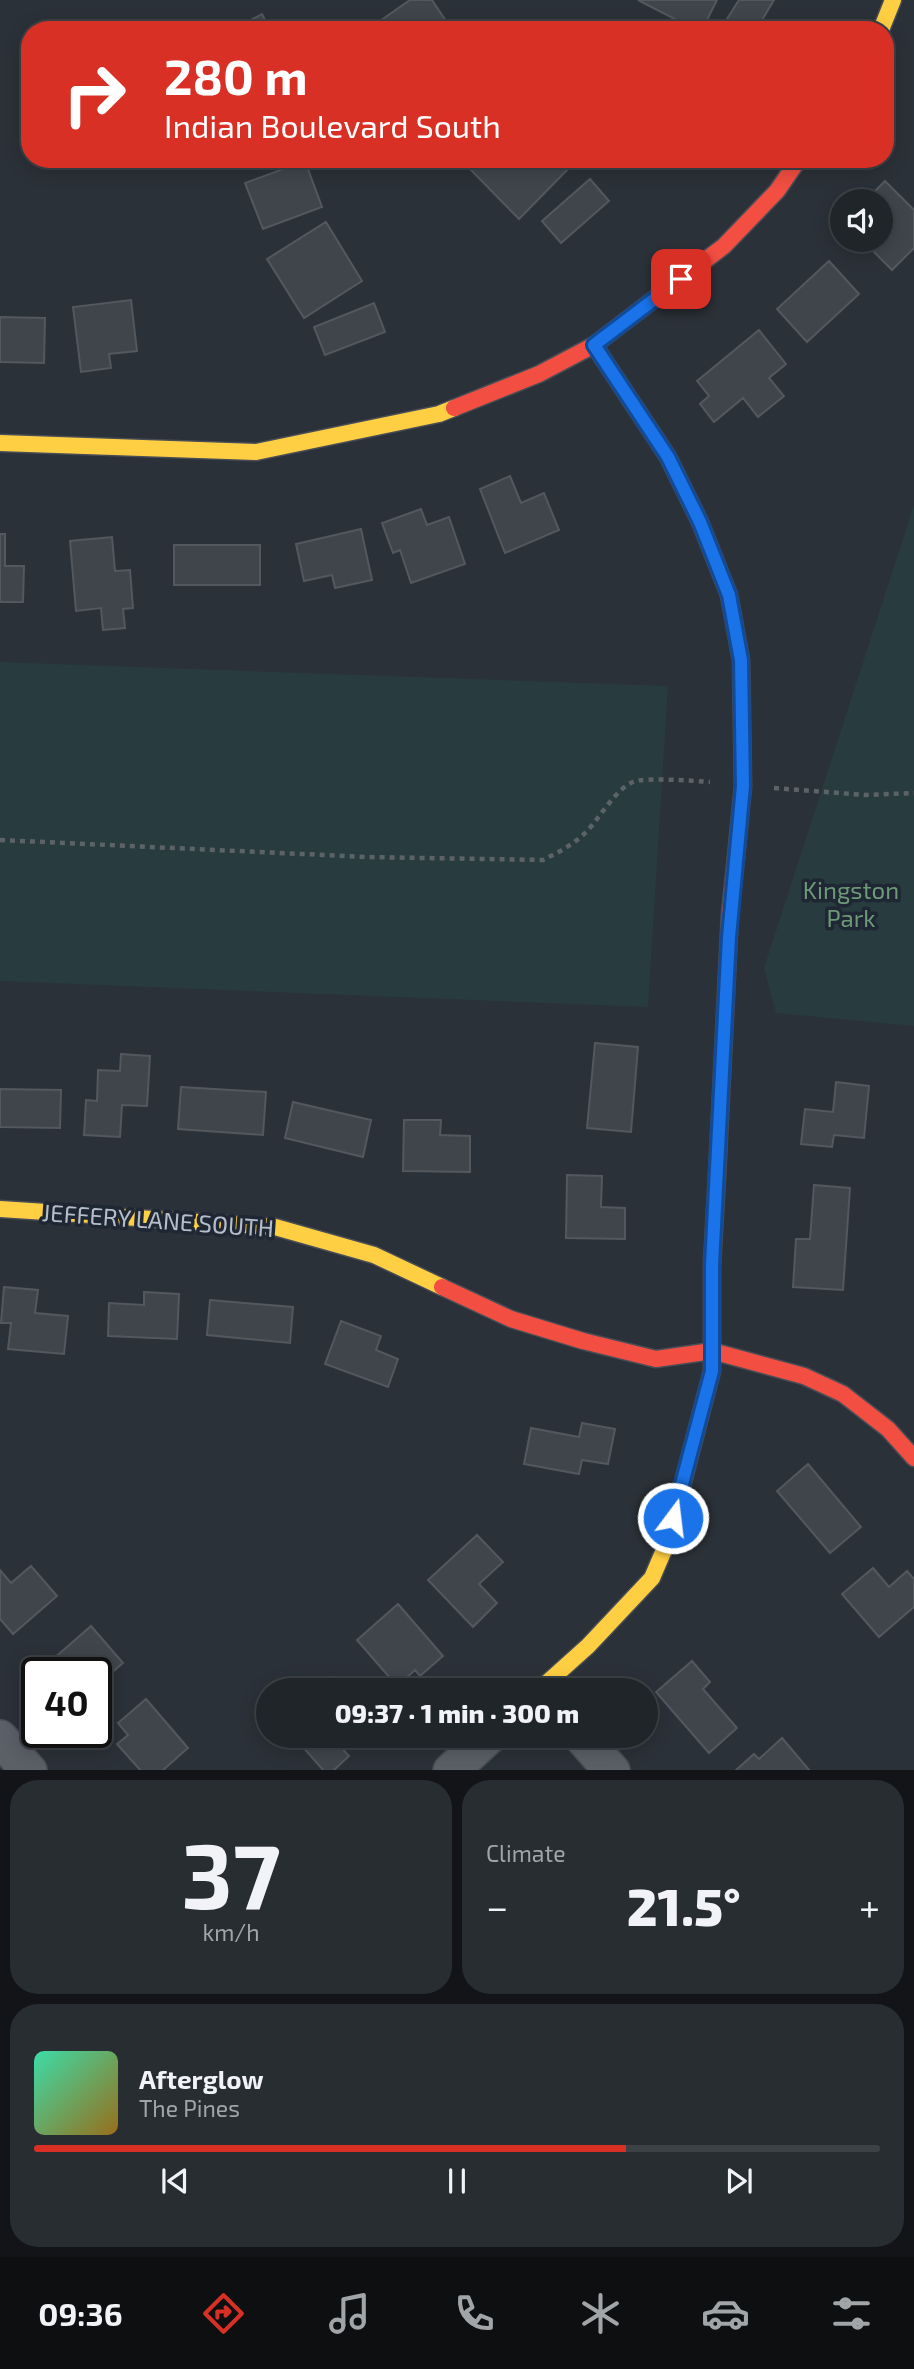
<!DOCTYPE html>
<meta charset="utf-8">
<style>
:root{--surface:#20252a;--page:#282d32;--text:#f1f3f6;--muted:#a2a5a8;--line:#3d4247;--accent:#d93025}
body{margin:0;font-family:"Exo 2",sans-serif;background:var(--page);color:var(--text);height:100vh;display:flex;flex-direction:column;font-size:26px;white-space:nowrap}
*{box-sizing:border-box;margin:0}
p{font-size:23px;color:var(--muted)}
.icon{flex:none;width:38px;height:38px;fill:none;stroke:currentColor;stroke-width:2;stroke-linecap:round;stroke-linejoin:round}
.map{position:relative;height:1770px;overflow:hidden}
.details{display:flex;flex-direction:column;gap:10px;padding:10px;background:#121417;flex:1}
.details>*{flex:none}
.top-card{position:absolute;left:21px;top:21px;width:873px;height:147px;border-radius:28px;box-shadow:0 4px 18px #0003,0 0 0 2px var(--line);background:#d93025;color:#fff;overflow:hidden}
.controls{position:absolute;left:830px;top:189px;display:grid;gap:14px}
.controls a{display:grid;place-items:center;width:63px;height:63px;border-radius:50%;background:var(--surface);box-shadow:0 4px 18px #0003,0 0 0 2px var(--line);font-size:35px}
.speed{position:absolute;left:21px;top:1657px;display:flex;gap:14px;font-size:35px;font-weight:700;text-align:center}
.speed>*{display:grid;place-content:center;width:91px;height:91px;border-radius:50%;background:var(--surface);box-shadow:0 4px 18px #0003,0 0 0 2px var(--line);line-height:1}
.speed .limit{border:4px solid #111;border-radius:10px;background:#fff;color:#111}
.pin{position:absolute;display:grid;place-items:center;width:60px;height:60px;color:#fff;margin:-30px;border-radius:14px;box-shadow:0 4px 10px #0006}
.me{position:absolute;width:77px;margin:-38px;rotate:15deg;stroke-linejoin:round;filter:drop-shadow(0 0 5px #0008)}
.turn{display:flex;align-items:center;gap:24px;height:147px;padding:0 28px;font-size:32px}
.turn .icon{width:91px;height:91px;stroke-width:2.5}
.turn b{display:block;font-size:49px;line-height:60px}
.big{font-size:52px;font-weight:800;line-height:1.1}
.details .widget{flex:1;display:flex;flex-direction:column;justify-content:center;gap:10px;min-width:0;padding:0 24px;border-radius:28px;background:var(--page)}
.details .dial{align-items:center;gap:0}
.dial b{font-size:91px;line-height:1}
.song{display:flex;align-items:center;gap:21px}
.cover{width:84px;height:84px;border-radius:10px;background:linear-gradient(135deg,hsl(160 70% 55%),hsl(40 70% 35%))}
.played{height:7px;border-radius:4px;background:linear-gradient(90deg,var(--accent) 70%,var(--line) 70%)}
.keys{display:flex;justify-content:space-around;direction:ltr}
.heat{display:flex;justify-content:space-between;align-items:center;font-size:38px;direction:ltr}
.details .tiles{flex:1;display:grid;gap:10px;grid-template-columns:1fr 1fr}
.widget:last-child{grid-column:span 2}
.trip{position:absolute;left:256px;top:1678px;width:402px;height:70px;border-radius:35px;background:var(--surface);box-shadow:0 4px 18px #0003,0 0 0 2px var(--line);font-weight:800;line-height:70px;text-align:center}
.menu{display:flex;height:112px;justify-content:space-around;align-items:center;background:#0d0f11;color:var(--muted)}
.menu .icon{width:49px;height:49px}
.menu .selected{color:var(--accent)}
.menu b{font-size:32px;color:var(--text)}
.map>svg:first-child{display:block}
.green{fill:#283b3e}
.building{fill:#40454c;stroke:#53585f;stroke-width:2}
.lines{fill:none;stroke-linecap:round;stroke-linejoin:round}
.street-casing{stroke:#494d55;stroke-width:38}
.fast-casing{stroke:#494d55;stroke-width:19}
.slow-casing{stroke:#494d55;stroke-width:19}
.jam-casing{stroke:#494d55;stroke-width:19}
.path{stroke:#5c6368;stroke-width:4.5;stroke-dasharray:5 5;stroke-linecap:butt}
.street{stroke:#5b5f66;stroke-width:35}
.fast{stroke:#16e098;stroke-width:16}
.slow{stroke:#ffcf43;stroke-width:16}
.jam{stroke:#f24e42;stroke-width:16}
.route-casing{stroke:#114b97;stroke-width:18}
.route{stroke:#1a73e8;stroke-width:12}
.labels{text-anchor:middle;stroke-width:7;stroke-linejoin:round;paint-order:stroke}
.park-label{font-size:24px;fill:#6d9977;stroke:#1e2733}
.street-label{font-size:24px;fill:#b5bdc9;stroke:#1e2733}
</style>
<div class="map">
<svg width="914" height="1771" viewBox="0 0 914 1771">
<rect width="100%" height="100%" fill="#2b3138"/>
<path class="green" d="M914 505V1026L776 1013 764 968Z
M0 662 668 686 648 1007 0 981Z"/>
<path class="building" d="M410 0H432L452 30H367Z
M638 0H717L702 30H696Z
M739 0H774L756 30H720Z
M262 14 270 30H232Z
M476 159H568L573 164 519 219 468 167Z
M305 161 322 207 263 229 245 183Z
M590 179 609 201 561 243 542 221Z
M885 181 914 210V248L892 270 865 243 869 240H880V228L883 225 880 222V201H865Z
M326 222 362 281 304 318 267 259Z
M829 261 859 294 807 342 777 309Z
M131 300 137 351 109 354 111 368 81 372 73 307Z
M374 303 385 332 325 355 314 327Z
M0 317 45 318 44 363 0 362Z
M759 330 786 364 769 378 784 396 758 417 743 398 714 422 700 404 709 396 697 381Z
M510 476 521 503 544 493 559 530 505 553 480 489Z
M421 509 427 525 449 517 465 564 411 583 400 550 393 553 382 523Z
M361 529 372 580 335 588 332 575 304 581 296 544Z
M0 534H5V566H24L23 602H0Z
M112 537 115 571 130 570 133 608 123 609 125 628 103 630 101 608 76 611 70 541Z
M174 545H260V585H174Z
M595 1043 638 1047 631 1132 587 1128Z
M121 1054 150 1056 147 1106 122 1105 120 1137 84 1135 86 1100 97 1101 98 1070 120 1071Z
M836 1082 869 1086 864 1138 834 1135 832 1147 801 1144 805 1109 833 1112Z
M181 1087 266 1092 263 1135 178 1129Z
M0 1089 61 1090 60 1128 0 1127Z
M293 1102 371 1120 363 1157 285 1138Z
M404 1120H441L440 1135 470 1136V1172L403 1171Z
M567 1175 602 1176 601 1207 625 1208V1239L566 1238Z
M814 1185 850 1188 843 1290 793 1287 796 1239H810Z
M4 1287 38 1290 35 1313 68 1316 64 1354 8 1349 11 1323H1Z
M144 1292 179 1294 177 1339 108 1336 109 1303 144 1305Z
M210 1300 293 1307 290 1343 207 1335Z
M341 1321 381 1336 376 1350 398 1359 388 1387 325 1364Z
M582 1423 615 1429 608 1464 582 1460 579 1474 524 1464 531 1428 579 1437Z
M808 1464 861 1527 830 1553 777 1491Z
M477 1535 503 1562 479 1584 497 1603 473 1627 428 1580Z
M31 1566 57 1596 13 1634 0 1619V1570L11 1583Z
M873 1568 889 1587 907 1571 914 1579V1607L879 1637 842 1594Z
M398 1604 443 1656 420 1676 415 1670 397 1686 357 1640Z
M91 1626 123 1663 101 1682 109 1692 96 1704V1673H51L45 1666Z
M692 1661 710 1682 703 1689 737 1728 709 1753 656 1692Z
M332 1677 345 1690H317Z
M146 1699 188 1748 162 1771H141L117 1744 128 1735 118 1723Z
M293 1736H349L339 1745 349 1756 333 1771H324Z
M782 1738 810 1771H735L754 1754 759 1759Z"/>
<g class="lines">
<g class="street-casing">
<path id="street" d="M581 1736 612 1771
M0 1738 29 1771
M451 1771 489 1736"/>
</g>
<g class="fast-casing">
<path id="fast" d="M594 345 668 457 700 522 729 595 741 660 743 786 736 857"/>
</g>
<g class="slow-casing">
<path id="slow" d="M881 30 893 0
M0 443 256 452 439 414 454 408
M0 1209 275 1227 374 1255 442 1287
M539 1690 588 1646 652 1578 667 1543 712 1371V1265L717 1176"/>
</g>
<g class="jam-casing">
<path id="jam" d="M454 408 539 374 594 345 724 246 777 191 799 159
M717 1176 730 913 736 857
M442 1287 511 1319 583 1341 656 1359 712 1351 804 1376 843 1394 888 1429 914 1458"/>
</g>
<path class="path" d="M774 788 865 795 914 793
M0 840 367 857 543 860C559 852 575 844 588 830 600 817 617 788 633 782 644 777 696 781 710 782"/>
<use href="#street" class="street"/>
<use href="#fast" class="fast"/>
<use href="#slow" class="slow"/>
<use href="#jam" class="jam"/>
</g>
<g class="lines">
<g class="route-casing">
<path id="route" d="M673 1518 712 1371V1265L729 937 743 786 741 660 729 595 700 522 668 457 594 345 681 279"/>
</g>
<use href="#route" class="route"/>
</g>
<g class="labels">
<g class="park-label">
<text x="851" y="899">Kingston<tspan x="851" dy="28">Park</tspan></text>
</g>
<g class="street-label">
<text transform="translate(158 1221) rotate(4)" y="8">JEFFERY LANE SOUTH</text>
</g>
</g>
</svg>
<div class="controls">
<a><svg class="icon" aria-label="sound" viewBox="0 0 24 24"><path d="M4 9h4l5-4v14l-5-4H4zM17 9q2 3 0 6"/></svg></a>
</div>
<div class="speed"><div class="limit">40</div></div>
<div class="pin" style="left:681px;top:279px;background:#d93025"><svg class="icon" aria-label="arrive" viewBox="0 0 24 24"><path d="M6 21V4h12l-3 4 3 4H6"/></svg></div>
<svg class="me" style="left:673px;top:1518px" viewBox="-20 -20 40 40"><circle r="17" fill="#1a73e8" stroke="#fff" stroke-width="3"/><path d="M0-11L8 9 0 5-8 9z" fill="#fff"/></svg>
<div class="trip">09:37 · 1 min · 300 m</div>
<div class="top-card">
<div class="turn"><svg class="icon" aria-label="right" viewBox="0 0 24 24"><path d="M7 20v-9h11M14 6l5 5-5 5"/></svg><div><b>280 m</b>Indian Boulevard South</div></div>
</div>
</div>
<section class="details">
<div class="tiles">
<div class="widget dial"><b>37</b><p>km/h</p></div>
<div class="widget"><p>Climate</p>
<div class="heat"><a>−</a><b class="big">21.5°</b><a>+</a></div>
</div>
<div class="widget">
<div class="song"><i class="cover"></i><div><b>Afterglow</b><p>The Pines</p></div></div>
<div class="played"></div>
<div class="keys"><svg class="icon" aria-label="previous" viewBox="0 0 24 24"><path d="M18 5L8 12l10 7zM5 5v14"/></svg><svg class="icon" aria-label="pause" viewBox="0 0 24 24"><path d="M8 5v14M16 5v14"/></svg><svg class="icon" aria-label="next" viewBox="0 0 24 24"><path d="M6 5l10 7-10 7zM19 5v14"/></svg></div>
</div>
</div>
</section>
<nav class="menu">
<b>09:36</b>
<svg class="icon selected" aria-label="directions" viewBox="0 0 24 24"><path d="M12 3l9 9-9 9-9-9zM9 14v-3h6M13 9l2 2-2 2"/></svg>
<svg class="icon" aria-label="music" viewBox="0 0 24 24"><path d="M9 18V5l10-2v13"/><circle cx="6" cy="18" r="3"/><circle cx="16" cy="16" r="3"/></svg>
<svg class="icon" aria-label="phone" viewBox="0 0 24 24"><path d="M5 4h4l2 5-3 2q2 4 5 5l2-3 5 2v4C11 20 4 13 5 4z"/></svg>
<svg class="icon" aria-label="climate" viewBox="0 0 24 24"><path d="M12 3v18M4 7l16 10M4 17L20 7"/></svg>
<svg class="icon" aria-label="car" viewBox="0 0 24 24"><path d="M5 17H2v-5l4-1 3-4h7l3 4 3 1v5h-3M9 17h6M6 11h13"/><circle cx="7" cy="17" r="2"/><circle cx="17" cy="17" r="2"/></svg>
<svg class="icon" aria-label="filters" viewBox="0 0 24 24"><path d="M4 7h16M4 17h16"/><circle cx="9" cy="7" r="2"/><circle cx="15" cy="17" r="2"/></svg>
</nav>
